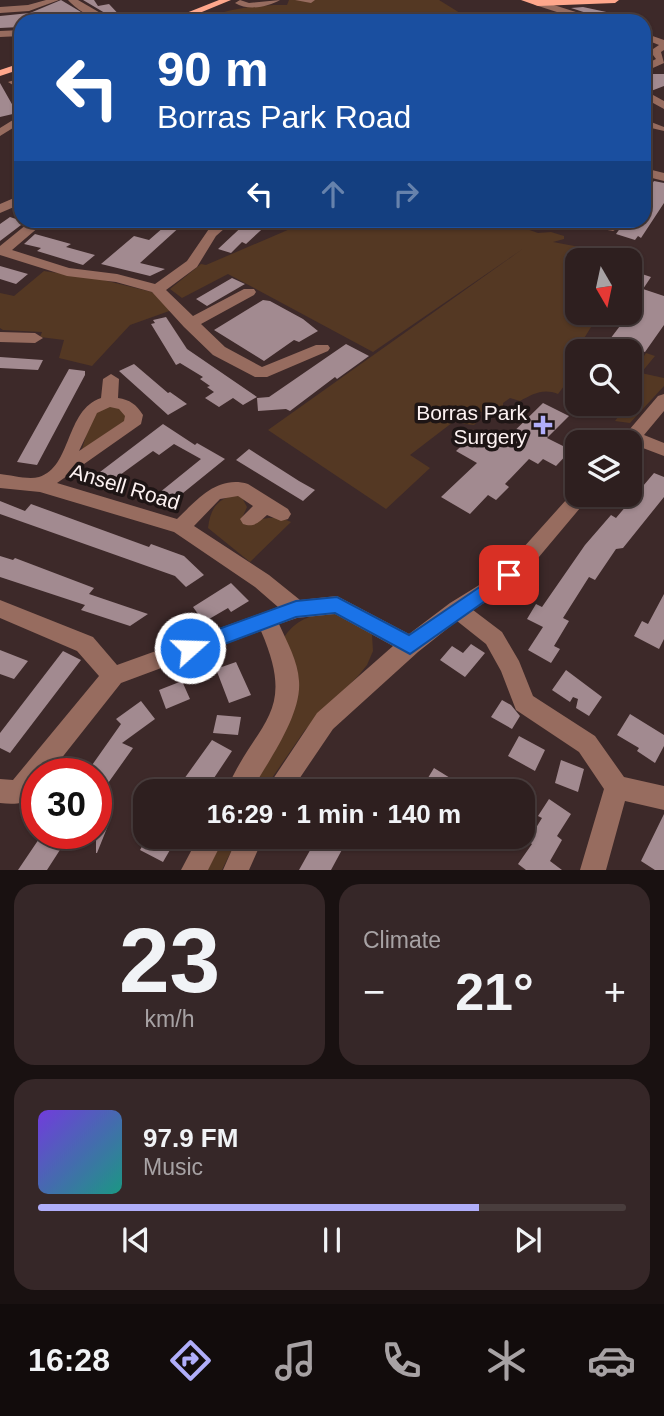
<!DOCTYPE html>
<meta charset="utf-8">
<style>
:root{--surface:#2e1f1f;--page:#362728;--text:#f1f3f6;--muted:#a7a2a4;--line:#493d3d;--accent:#b0aefa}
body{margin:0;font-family:Arial,sans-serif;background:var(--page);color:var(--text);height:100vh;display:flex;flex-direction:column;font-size:26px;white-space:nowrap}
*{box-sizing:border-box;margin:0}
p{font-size:23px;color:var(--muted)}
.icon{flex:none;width:38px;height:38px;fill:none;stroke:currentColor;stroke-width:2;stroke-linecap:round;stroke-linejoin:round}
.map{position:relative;height:870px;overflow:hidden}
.panel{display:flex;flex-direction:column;gap:14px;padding:14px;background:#191111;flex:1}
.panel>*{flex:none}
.guide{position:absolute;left:14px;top:14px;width:637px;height:214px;border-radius:21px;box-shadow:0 2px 5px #0004,0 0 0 2px var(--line);background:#1a4fa0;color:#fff;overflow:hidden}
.needle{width:46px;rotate:171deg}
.buttons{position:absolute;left:565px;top:248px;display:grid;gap:14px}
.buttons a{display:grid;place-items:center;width:77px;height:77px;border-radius:14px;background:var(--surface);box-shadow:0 2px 5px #0004,0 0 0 2px var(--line);font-size:35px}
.speed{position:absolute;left:21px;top:758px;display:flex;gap:14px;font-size:35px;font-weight:700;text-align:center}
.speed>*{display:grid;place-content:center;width:91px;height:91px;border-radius:50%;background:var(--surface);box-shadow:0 2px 5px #0004,0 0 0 2px var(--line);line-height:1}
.speed .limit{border:10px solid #d22;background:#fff;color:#111}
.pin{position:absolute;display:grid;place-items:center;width:60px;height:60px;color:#fff;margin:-30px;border-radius:14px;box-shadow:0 4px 10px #0006}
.me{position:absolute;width:77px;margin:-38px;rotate:70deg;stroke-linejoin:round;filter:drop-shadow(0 0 5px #0008)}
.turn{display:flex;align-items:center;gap:24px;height:147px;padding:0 28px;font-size:32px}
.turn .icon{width:91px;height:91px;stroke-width:2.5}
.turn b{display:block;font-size:49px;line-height:60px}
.lanes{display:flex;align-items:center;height:66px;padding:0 28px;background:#0003;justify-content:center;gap:35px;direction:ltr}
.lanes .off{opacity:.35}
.big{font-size:52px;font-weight:800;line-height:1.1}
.panel .widget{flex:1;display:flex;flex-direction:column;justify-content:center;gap:10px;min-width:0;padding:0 24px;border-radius:21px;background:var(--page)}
.panel .dial{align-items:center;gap:0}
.dial b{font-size:91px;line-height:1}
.song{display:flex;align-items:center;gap:21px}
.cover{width:84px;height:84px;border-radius:10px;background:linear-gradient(135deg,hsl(260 70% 55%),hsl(170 70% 35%))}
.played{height:7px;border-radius:4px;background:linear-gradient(90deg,var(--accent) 75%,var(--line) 75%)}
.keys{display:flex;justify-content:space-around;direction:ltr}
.heat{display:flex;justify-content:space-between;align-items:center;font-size:38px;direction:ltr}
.panel .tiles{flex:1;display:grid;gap:14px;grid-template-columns:1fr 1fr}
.widget:last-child{grid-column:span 2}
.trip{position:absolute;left:133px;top:779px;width:402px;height:70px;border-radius:21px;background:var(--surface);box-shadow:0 2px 5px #0004,0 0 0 2px var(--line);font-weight:800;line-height:70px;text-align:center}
.dock{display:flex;height:112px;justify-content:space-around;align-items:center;background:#120c0c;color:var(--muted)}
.dock .icon{width:49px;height:49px}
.dock .active{color:var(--accent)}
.dock b{font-size:32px;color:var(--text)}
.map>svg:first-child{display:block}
.green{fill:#543823}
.building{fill:#a28a90}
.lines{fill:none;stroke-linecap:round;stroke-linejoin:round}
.minor{fill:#976c5f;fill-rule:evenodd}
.major{fill:#ffa78c;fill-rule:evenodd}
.route{fill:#1a73e8;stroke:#114b97;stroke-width:2}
.poi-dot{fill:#b0aefa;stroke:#1e1515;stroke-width:2.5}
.labels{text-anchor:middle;stroke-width:7;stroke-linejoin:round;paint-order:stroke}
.poi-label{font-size:21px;fill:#fdf2f2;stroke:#1e1515;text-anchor:end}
.street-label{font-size:21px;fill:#fdf2f2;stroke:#1e1515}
</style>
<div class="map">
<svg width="664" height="870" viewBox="0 0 664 870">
<rect width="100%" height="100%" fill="#3d2929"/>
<path class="green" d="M289 0H439L460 13 465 21H189C223 12 250 4 287 5Z
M337 221H395L463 230 521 227 538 233 551 232 564 236V239L553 242 590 249 585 254 619 261H578V313H591L596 319 583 340 613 352H578L577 369 558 394C543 388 533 394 520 401L510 398 503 403V412L500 414C492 409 487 409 479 413L480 419 474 425 465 424 457 419 410 455 430 468 386 509 268 430 524 248 373 352 228 274 182 298 170 289 201 264 206 265 297 226H322Z
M44 271 99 279 152 292 172 310 130 325 92 366 59 358 64 340 40 337 42 332 3 330 0 328V293L14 296Z
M646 353 655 356 641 373 664 378V386L630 423 615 421 643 385 641 383 643 381 630 376V358L640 362Z
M119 406 131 417 81 453 89 425 100 407Z
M240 494 247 507 242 518C260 524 270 512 291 522L250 562 208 528C211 505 219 498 240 494Z
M336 611 363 622 372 635 373 651 367 665 358 676 305 730 263 791H247L280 732 285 636C297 618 315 614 336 611Z
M224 837H238L222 870H206Z"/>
<path class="building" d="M61 0 96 21H46V18L20 21V27L0 28V16L30 13Z
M83 0H94L98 6 109 4 125 21H108L111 19 110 16Z
M583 7 625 16 624 21H603L599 17 571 8Z
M644 74H664V86L651 91 644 88Z
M0 83 17 113 0 117Z
M654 181 664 183V203L641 238 638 236 635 240 616 234 626 220H644V195Z
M10 217 25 222 0 241V224Z
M172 220H180L183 224 140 263 165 269 150 276 101 264 134 236 149 240Z
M249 220H272L246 244 242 242 231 253 218 249Z
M35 234 71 244 66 247 95 255 83 265 37 251 41 248 24 244Z
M0 266 28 274 16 284 0 279Z
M630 270 651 277 643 289 664 296V325L645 352 642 351 639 355 607 343 623 322 603 315 630 313Z
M232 278 245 284 207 306 196 299Z
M263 300 270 301 303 319 318 331 299 342 294 340 264 361 214 330Z
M166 317 187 349 257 397 243 405 233 398 219 407 205 398 214 392 207 387 210 386 200 379 203 377 180 363 176 365 151 324 155 323 153 320Z
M346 344 369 356 337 379 335 377 290 411 286 409 258 411 257 398 269 397Z
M0 357 43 360 38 370 0 368Z
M134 364 168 393 170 392 187 404 168 415 119 371Z
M69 369 85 371V375L37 465 17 462Z
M543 403 569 416 547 438 571 450 556 466 543 459 538 464 529 459 505 484 509 487 496 500 488 495 470 514 441 497 477 463 456 451 475 433 499 446Z
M163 424 195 445 197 443 225 459 167 506 154 497 201 459 174 444 159 455 153 451 109 483 96 475Z
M249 449 299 481 315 490 303 501 236 460Z
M654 473 664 477V497L623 548 616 549 595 580 589 577 563 618 569 621 554 646 560 649 551 663 528 650 543 627 527 619 536 604 542 607 585 545 611 515 616 518Z
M0 501 25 511 31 504 149 547 151 544 184 556 204 575 186 587 175 576 0 514Z
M0 556 13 560 15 558 94 588 89 594 148 614 130 626 81 610 85 605 0 577Z
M231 583 249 601 231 612 228 608 204 622 193 607Z
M664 594V639L659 649 634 636 642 621 648 624Z
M471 644 485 653 465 677 440 660 452 646 463 653Z
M0 650 28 661 14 679 0 674Z
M63 651 81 660 10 753 0 748V733Z
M236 662 251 695 229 703 216 669Z
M566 670 602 697 589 716 576 708 578 699 573 697 570 702 552 690Z
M182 681 190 699 166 709 159 690Z
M502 700 511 705 520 716 512 729 491 717Z
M141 701 155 719 122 743 133 748 96 800V771L90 768 121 724 116 719Z
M630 714 664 735V746L655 763 637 751 639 748 617 735Z
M217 715 241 717 238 735 213 733Z
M519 736 545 750 535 771 508 756Z
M212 740 232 751 210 784 207 782 201 791H170L180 777 184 779Z
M561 760 584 769 578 792 555 783Z
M434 768 455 781 450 791H420Z
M549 799 571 814 557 836 562 840 550 861 562 870H526L518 864 532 844 528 841 542 818 538 816Z
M96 814 111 818 97 853H96Z
M664 814V870H655L641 861Z
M43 833H55L67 839 47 870H18Z
M148 836H178L163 862 140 850Z
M318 836H327L344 846 331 870H299Z
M457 836H487L479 851Z"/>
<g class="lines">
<path class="minor" d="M46 0H59L29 11 0 13V7L28 5Z
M68 0H78L109 18C97 24 76 9 68 0Z
M240 0 249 3 280 0C268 7 248 11 235 3Z
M295 0H315L311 3Z
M538 0 598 19 600 21H585L535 5 533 3Z
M21 30V36L0 37V31Z
M644 33 664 40V50L661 52 664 63 644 72V65L656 59 650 51 659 45 644 39Z
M21 78V84L13 85 8 82Z
M644 90 664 101V109L644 98Z
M21 97V105L16 102Z
M21 115V123L0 136V128Z
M651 122 664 127V131L647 127V123Z
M644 168 664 173V181L644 176Z
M21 195V204L0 213V204Z
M32 220H47L12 250 69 268 117 274 155 284 187 261 213 223 217 220H234L216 236 197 267 166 290 193 316 244 289H254L256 292 254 295 201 324 225 347 262 367 316 345H328L330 348 328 351 267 377H255L213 355 184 327 152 292 116 282 67 276 0 255V246Z
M600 220H613L612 222 620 227 613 231C608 230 601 229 597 224Z
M0 332 35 333 43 338 35 343 0 342Z
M111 374 119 379 118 398C130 400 136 404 143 415L141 424 57 483 177 519C197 500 217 475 248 484L288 509 291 514 288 519 281 521 267 515C259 522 254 528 243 524L240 519 253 506 238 496 220 499 194 526 269 575 300 600 337 596 409 634 450 603 489 579 514 558 575 490 578 489V495H591L528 570 503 591 473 610 502 632 519 661 533 696 595 736 624 777 664 786V810L625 801 606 870H580L604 789 579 752 516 710 501 671 486 644 457 621 418 652 333 729 291 791H265L317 713 393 646 335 614 297 618 279 624C287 642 298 661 299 681 302 715 268 762 251 791H226C256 720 298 716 261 631L121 683 49 774H37C37 801 25 806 0 803V779L13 780 99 676 77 651 0 618V600L93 637 117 665 278 607 255 587 174 532 40 492 0 488V474C11 475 28 480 39 477 72 467 65 410 101 398L103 379ZM110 407 119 409 125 416 124 421 79 451 97 413Z
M664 394V411L644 435 664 443V456L635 445 630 448V443H618L658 396Z
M199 836H225L208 870H181Z
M238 836H264L249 870H223Z"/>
<path class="major" d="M219 0H231L180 21H166Z
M521 0H619L615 3 538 6Z
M21 63V69L0 76V70Z"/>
</g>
<path class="route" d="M509 567 515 569 518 575 515 580 410 654 335 613 296 617 190 657 183 654 180 648 183 642 296 601 337 597 409 635Z"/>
<path class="poi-dot" d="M539.5 414.5h7v7h7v7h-7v7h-7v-7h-7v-7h7z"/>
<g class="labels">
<g class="poi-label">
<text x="527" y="420">Borras Park<tspan x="527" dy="24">Surgery</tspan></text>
</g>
<g class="street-label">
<text transform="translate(125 487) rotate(17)" y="7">Ansell Road</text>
</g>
</g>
</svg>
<div class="buttons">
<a><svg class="needle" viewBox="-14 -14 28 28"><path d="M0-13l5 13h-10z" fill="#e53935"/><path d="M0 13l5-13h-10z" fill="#a7a2a4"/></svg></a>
<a><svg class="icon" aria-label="search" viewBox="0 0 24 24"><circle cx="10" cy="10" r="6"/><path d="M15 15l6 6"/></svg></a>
<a><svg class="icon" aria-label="layers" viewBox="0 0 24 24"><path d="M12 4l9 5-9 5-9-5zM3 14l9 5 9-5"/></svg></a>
</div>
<div class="speed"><div class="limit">30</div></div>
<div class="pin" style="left:509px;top:575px;background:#d93025"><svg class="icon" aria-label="arrive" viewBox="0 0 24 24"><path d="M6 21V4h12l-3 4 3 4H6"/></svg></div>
<svg class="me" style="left:190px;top:648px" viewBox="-20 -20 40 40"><circle r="17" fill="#1a73e8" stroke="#fff" stroke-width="3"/><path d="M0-11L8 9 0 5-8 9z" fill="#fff"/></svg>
<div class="trip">16:29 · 1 min · 140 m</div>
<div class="guide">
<div class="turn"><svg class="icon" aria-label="left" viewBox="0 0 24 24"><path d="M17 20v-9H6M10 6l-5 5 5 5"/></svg><div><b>90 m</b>Borras Park Road</div></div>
<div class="lanes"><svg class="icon" aria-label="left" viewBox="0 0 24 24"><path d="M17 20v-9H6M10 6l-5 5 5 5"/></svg><svg class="icon off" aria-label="ahead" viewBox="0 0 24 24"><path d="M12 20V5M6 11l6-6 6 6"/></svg><svg class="icon off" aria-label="right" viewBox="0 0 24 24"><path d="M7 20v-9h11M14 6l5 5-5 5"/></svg></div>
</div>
</div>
<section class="panel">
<div class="tiles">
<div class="widget dial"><b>23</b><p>km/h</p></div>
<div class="widget"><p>Climate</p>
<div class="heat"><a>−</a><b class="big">21°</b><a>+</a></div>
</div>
<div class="widget">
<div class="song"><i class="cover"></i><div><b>97.9 FM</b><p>Music</p></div></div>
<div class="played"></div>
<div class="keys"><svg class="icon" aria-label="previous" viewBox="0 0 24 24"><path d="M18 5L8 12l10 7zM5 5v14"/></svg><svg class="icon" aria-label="pause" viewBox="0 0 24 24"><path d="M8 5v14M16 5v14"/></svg><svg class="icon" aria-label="next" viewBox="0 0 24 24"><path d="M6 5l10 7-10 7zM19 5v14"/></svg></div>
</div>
</div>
</section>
<nav class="dock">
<b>16:28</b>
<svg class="icon active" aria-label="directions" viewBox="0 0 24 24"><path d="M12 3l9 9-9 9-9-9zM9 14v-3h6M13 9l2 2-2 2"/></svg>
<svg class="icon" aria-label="music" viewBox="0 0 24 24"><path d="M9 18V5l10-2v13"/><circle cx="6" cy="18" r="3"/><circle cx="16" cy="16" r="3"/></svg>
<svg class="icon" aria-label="phone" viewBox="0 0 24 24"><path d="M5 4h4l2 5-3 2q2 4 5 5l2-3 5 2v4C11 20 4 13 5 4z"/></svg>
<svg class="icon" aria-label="climate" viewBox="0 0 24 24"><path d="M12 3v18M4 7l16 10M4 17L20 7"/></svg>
<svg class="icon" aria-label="car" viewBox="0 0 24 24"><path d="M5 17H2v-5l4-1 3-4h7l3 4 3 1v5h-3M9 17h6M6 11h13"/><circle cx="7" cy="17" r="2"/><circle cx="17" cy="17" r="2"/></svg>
</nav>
